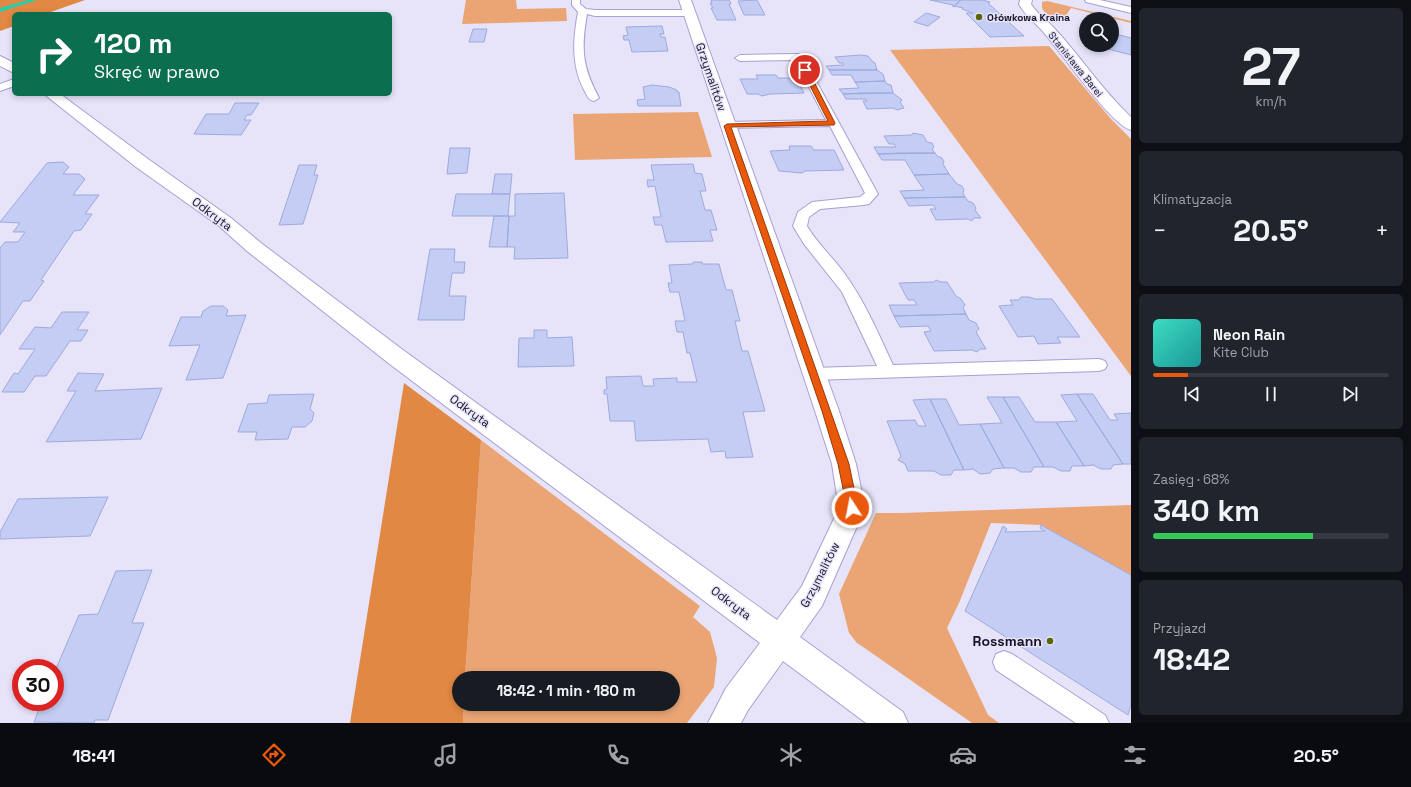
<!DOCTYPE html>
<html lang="pl">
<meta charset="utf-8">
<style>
:root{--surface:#171b24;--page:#20242c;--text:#f1f3f6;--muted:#9ea1a6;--line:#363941;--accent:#ea580c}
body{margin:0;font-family:"Space Grotesk",sans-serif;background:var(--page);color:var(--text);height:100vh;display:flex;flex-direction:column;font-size:15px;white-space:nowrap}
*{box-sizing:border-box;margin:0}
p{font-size:13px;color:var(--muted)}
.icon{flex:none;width:22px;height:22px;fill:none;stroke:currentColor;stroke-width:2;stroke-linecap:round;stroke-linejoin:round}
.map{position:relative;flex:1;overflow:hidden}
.panel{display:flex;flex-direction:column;gap:8px;padding:8px;background:#0d0f14;width:280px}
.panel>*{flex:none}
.guide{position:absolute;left:12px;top:12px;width:380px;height:84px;border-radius:6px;box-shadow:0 2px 6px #0003;background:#0b6e4f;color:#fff;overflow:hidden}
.buttons{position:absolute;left:1079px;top:12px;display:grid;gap:8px}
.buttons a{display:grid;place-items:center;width:40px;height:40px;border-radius:50%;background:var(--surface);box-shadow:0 2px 6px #0003;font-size:20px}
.speed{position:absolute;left:12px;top:659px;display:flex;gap:8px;font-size:20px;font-weight:700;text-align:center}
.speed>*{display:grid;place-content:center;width:52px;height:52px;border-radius:50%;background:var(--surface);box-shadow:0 2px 6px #0003;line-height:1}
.speed .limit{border:6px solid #d22;background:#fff;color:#111}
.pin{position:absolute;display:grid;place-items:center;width:34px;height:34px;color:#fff;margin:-17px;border:2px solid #fff;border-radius:50%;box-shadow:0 1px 4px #0007}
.me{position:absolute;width:44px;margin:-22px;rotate:349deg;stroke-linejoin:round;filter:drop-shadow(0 0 3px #0008)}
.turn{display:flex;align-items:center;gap:14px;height:84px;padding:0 16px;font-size:18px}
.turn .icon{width:52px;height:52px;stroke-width:2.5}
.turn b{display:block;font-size:28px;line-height:34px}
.big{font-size:30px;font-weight:600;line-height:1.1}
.panel .widget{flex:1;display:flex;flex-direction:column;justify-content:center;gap:6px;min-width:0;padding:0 14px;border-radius:6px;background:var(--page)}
.panel .dial{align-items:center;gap:0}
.dial b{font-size:52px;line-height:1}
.song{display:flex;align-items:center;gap:12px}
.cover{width:48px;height:48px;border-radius:6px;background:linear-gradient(135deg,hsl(170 70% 55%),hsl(180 70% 35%))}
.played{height:4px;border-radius:2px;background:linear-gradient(90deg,var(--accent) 15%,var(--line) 15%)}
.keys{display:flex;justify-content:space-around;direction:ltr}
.heat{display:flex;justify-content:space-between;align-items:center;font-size:22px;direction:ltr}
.charge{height:6px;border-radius:3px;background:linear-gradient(90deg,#34c759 68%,var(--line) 0)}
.trip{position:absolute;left:452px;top:671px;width:228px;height:40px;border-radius:20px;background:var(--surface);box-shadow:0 2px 6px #0003;font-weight:600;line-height:40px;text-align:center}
.tabs{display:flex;height:64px;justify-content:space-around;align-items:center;background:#090b0e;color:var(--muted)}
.tabs .icon{width:28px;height:28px}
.tabs .current{color:var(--accent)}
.tabs b{font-size:18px;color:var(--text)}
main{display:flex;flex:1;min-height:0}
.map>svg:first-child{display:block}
.green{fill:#eba574}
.forest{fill:#e18844}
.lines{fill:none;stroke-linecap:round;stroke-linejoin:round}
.stream{fill:#26cdad;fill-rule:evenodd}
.building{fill:#c4cdf3;stroke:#9fa9dd}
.lane-casing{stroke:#ab9ed2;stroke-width:2}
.street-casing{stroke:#ab9ed2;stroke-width:2}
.lane{fill:#fff;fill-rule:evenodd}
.street{fill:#fff;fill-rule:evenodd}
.route{fill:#ea580c;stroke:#983908}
.poi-dot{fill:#5c6504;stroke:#e7e3f9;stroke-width:1.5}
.labels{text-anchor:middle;stroke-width:3;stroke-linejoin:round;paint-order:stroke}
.far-poi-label{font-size:10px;font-weight:bold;fill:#191326;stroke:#e7e3f9;text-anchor:start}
.far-street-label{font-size:10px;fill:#191326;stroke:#e7e3f9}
.street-label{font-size:12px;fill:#191326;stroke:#e7e3f9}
.near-poi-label{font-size:14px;font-weight:bold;fill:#191326;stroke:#e7e3f9;text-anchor:end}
</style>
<main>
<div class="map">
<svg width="1131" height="723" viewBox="0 0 1131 723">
<rect width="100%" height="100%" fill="#e7e3f9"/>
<path class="green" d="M466 0H516L517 9 566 8 567 21 462 24Z
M1047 1 1131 21V23L1071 8 1065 17C1055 19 1047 17 1042 8V2Z
M1049 46 1111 119 1131 139V376L890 50Z
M698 112 712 157 575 160 573 114Z
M481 440 700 606 693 617 710 632 717 658 714 687 687 723H463L464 704H673V678H465Z
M1131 505V575L1041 525 991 523 959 603 947 628 988 715 999 723H972L866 649 857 643 849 633 839 594 876 513H902Z"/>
<path class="forest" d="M0 0H85L45 14H14V26L0 31Z
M404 383 481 440 465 678H459V704H464L463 723H350Z"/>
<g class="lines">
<path class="stream" d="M28 0H37L0 12V8Z"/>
</g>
<path class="building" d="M711 0H729L731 4H729L736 20H717L711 8H713L710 3H712Z
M757 0 765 15H744L738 1Z
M930 0H961L953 7V5Z
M961 0H982L990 2 988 3 1024 36 990 37 966 13H973L962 9 963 8 954 6 953 7Z
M926 13 940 17 928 26 914 22Z
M662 26 664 34H660L661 37H665L668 51 632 52 629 40H624L623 36 628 35 626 27Z
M473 29H487L484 42H469Z
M1112 33 1131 38V55L1093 45H1112Z
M860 55 868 56 872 61 875 63 877 70H829L826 66 844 65 843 63H839L835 57Z
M829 70H877L883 74 885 81 855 82 851 75H832Z
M756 75H776L778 78H796L804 93 770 94 762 96 758 94H747L740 79H758Z
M885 81 887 84 891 85 893 93 843 94 839 89 859 88 855 82Z
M652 85 669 87 677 90V92H679L681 106H638L637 100 645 99 643 87Z
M862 93H893L902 100 900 102 904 108 897 110 893 108 867 109 863 101H867L866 99H846L843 94Z
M235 103H259L251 115H247L244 120H251L241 135 194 134 206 114H229Z
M913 133 923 135 927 142 932 143 934 147 932 149 935 153 878 154 874 147H896L894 144H889L884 136 912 135Z
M789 146H811L814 150H834L844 170 805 171 802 173 779 171 770 151 790 150Z
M450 148H470L467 173 447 174Z
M900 153H935L937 156 942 158 944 162 943 164 949 174 914 175 905 160H882L878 154Z
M63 162 69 167 63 174H79L85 179 73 195H99L85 214H92L81 230 74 231 41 280 44 281 30 301H23L0 335V248L5 242H18L25 232H13L20 223 0 222 47 163Z
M693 164 695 173 702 174 706 191H700L705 210H711L717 230H710L713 241 666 242 662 225H655L653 217H661L655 186 648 187 647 180H654L651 165Z
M299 165H317L314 175H318L303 224 279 225Z
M495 174H512L510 194H492Z
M949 174 957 184 962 186 964 190 963 193 965 197 904 198 900 191 924 190 914 175Z
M564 193 568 258 514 259 515 247H507L509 216H515V194Z
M456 194H510L508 216H452Z
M965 197 968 201 973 203 976 208 975 210 981 218H974L972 221 968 219 936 220 930 209H936L933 205 909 206 904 198Z
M494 216H509L507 247H489Z
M430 249H455L454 262H465L464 273H452L449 296H466L464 320H418Z
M693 262H702V264H719L726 290H732L740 321H735L742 351H748L765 411 743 412 753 457 726 458 725 451 711 452 708 439 636 441 634 421H610L607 394H604V390L607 389 606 377 641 376 643 386H654L653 379 677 378V382H697L690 353H687L683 332H677L675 321H685L679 292H670L668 283H672L669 265 693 264Z
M936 280 941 282H947L956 296 961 299 965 305 963 308 966 314 894 316 889 305H917L914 300H908L899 283 934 282Z
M1021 297H1029L1035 299H1052L1080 337H1057L1061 343 1038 344 1034 336 1018 337 999 306 1013 305 1010 300H1019Z
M211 306H223L228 310 226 316 246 315 223 378 186 380 200 345 169 346 181 317H201L203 311Z
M62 312H89L77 330H88L81 341H70L46 376H35L24 392H2L14 373 18 374 35 349H19L35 327 51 328Z
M966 314 969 320 976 323 979 329 976 332 986 349H980L977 352 972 350 934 351 924 332 931 331 928 326 900 327 894 316Z
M534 330H547V338L572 337 574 366 518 367 519 338H534Z
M78 373 104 374 95 391 162 388 141 439 46 442 76 391H67Z
M314 394 310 409 314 413 312 421 305 427H292L288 439 255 440 257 432H238L248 404 267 403 269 395Z
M1077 394 1123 464 1113 465 1111 469H1101L1093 465 1084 466 1056 422 1077 421 1061 395Z
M1077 394H1093L1110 420H1118L1114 414 1131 413V464H1123Z
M987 397H1003L1044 467H1034L1031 472H1021L1014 468H1004L980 424 1002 423Z
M1003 397H1019L1035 422H1056L1084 466H1072L1070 471H1061L1053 467H1044Z
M930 399 964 470H954L951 475H941L934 471H908L905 464 898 460 901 456 887 421 915 420 918 426H926L913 400Z
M930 399H946L959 425 980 424 1004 468 993 469 990 473 980 474 973 469 964 470Z
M108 497 90 536 0 539V532L18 499Z
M1041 525 1131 575V704L1128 715 965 611 1003 526 1007 529 1005 532 1045 531 1040 528Z
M152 570 132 623H144L108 720H95L94 723 34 722 42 702H55V671L79 615 98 614 116 571Z"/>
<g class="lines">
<g class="lane-casing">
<path id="lane" d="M572 0H580V4L586 9 595 10H689L694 13 689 16H595L587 14C581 50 582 66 599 98L594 101C588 100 587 95 584 90 571 65 573 39 578 12L572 5Z
M1085 0H1100L1131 7V13L1086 2Z
M798 54 803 57 878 194 869 204 864 205 820 209 809 217 807 226C818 245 835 259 847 277 866 304 879 335 893 365L1099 359 1105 361 1107 365 1105 369 1099 371 813 380 807 378 805 374 807 370 813 368 877 366 842 292 804 244 793 226 798 212 812 202 860 197 865 193 830 126 727 128 723 127 721 125 723 123 727 122 826 120 795 60 740 61 735 58 740 55Z
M14 79V86L0 91V84Z
M1004 651 1012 654 1105 715 1109 723H1076L996 670 993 662 996 654Z"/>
</g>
<g class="street-casing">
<path id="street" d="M679 0H691L839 411 856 464 865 508 822 606 800 637 903 712 908 723H866L783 661 748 710 741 723H708L726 688 760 643 387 362 247 251 219 226 136 167 44 94H60L148 159 231 218 261 243 403 350 777 620 802 586 839 508 832 464 815 411Z
M1020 0H1032L1031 4C1037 14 1047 20 1054 28 1081 57 1102 90 1131 117V130C1110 124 1062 53 1045 34 1036 23 1026 17 1019 4Z
M0 56 14 63V73L0 66Z"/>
</g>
<use href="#lane" class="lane"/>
<use href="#street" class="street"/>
</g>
<path class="route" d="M803 69 808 70 835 123 834 125 731 127 849 464 858 508 856 511 852 513 849 511 847 508 838 464 822 411 724 126 727 124 828 121 802 70Z"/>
<g class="poi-dot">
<circle cx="979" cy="17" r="4"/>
<circle cx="1050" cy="641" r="4"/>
</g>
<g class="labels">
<g class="far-poi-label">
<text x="987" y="21">Ołówkowa Kraina</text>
</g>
<g class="far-street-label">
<text transform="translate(1076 64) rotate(51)" y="4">Stanisława Barei</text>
</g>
<g class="street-label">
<text transform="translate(711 77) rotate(71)" y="4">Grzymalitów</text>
<text transform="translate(212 214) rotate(37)" y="4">Odkryta</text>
<text transform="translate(470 411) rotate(36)" y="4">Odkryta</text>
<text transform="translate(820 575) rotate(-63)" y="4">Grzymalitów</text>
<text transform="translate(731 603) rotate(37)" y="4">Odkryta</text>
</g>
<g class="near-poi-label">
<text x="1042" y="646">Rossmann</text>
</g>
</g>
</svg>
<div class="buttons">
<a><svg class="icon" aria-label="search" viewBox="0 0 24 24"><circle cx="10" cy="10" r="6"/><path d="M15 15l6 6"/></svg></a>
</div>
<div class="speed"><div class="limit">30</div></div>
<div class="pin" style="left:805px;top:70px;background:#d93025"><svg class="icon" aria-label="arrive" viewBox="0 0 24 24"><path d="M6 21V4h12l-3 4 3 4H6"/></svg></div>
<svg class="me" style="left:852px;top:508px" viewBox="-20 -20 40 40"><circle r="17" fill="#ea580c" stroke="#fff" stroke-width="3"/><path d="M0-11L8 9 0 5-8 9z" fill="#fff"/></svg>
<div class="trip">18:42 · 1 min · 180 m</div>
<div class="guide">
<div class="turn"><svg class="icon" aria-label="right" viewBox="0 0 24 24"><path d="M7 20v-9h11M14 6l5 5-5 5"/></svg><div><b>120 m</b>Skręć w prawo</div></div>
</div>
</div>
<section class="panel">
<div class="widget dial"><b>27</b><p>km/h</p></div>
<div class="widget"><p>Klimatyzacja</p>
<div class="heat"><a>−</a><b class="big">20.5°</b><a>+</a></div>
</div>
<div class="widget">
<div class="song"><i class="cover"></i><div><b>Neon Rain</b><p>Kite Club</p></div></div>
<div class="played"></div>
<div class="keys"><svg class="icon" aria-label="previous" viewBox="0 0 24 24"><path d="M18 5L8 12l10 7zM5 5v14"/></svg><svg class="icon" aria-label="pause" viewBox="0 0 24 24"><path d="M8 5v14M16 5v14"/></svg><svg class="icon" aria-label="next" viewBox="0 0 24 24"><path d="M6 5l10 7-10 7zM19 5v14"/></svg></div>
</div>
<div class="widget"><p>Zasięg · 68%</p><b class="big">340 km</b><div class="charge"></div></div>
<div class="widget"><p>Przyjazd</p><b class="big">18:42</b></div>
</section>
</main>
<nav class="tabs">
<b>18:41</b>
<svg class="icon current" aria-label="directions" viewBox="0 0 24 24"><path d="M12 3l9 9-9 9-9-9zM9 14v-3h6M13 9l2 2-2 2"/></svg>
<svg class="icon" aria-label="music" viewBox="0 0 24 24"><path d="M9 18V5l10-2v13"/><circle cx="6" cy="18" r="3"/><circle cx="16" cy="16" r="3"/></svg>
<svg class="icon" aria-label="phone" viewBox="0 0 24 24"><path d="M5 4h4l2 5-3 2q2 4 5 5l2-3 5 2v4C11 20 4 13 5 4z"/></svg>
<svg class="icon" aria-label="climate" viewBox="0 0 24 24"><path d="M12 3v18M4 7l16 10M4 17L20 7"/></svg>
<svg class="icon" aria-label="car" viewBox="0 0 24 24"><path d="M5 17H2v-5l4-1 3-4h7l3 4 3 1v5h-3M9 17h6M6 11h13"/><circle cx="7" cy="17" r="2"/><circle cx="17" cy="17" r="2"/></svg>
<svg class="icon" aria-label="filters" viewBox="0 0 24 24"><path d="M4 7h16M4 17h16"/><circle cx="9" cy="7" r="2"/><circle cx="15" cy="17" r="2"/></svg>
<b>20.5°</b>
</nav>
